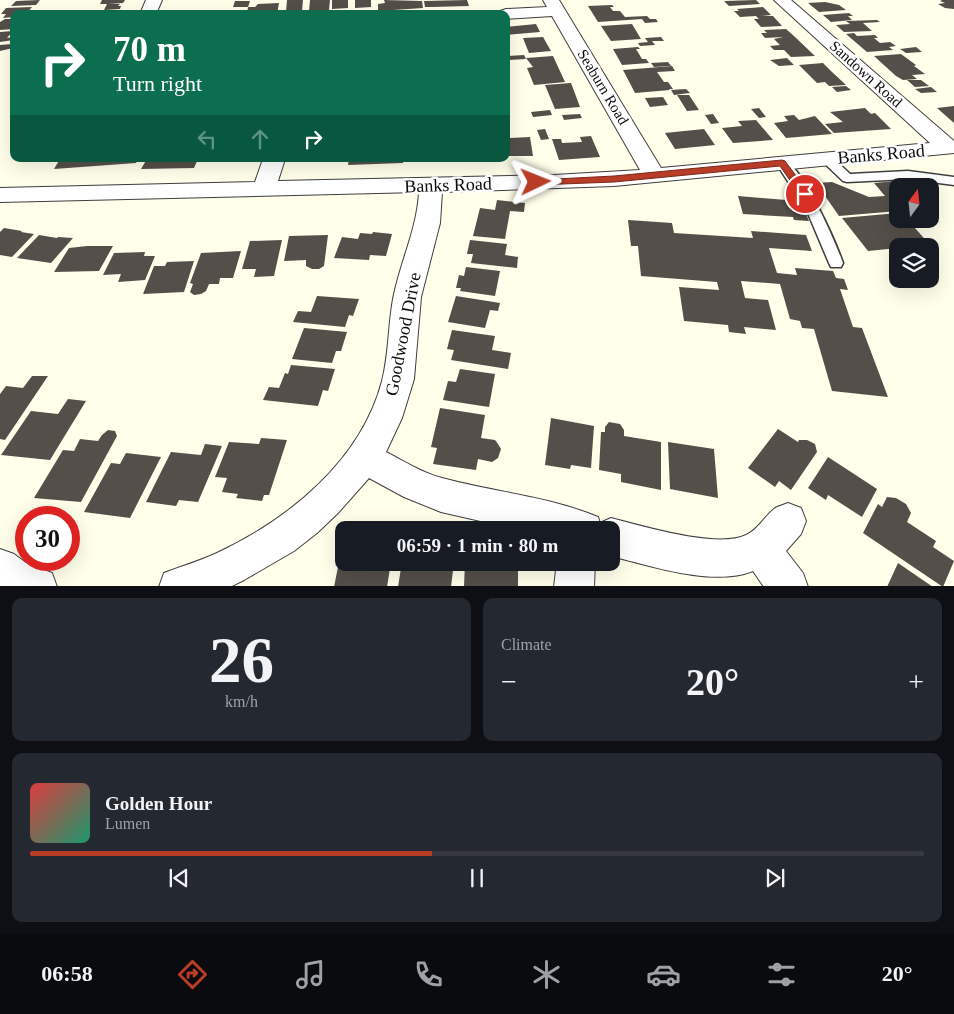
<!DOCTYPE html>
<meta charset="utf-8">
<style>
:root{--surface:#171b24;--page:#242831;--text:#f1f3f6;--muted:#9ea1a6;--line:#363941;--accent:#b93d26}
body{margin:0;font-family:"Times New Roman",serif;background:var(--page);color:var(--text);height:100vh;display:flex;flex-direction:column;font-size:19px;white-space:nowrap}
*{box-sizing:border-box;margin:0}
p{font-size:16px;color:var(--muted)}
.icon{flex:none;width:28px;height:28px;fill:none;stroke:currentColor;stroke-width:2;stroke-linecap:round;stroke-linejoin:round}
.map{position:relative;height:586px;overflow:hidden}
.drawer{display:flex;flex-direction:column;gap:12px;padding:12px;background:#0d0f14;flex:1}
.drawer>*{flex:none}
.hud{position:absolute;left:10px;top:10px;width:500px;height:152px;border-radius:10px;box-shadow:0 5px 20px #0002;background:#0b6e4f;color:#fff;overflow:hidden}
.needle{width:32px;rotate:15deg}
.controls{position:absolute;left:889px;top:178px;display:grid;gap:10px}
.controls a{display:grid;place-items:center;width:50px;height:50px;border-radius:10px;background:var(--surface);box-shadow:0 5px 20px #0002;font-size:25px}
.speed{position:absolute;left:15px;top:506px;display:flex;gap:10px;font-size:25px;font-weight:700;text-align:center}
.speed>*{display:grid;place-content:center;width:65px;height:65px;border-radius:50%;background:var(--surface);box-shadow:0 5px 20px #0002;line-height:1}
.speed .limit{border:8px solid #d22;background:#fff;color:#111}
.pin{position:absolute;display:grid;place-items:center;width:42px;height:42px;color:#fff;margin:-21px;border:2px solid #fff;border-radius:50%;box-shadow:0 1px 5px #0007}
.me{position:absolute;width:55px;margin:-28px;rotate:88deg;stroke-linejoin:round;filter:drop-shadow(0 0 4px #0008)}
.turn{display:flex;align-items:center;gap:18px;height:105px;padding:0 20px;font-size:22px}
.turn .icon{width:65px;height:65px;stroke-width:2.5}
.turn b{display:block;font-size:35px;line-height:42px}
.lanes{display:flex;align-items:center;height:48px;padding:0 20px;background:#0003;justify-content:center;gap:25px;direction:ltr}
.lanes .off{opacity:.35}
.big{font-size:38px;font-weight:600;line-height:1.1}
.drawer .widget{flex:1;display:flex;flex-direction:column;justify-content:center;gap:8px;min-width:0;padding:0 18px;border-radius:10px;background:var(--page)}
.drawer .dial{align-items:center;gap:0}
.dial b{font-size:65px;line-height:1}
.song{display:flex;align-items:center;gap:15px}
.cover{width:60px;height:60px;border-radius:8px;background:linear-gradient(135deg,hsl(0 70% 55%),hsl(160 70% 35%))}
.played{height:5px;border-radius:2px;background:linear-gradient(90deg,var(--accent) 45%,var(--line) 45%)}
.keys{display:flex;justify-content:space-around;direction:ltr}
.heat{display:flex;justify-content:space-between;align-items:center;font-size:28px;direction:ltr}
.drawer .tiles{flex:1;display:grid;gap:12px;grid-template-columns:1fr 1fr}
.widget:last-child{grid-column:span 2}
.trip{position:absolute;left:335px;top:521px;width:285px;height:50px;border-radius:10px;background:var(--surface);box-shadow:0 5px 20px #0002;font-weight:600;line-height:50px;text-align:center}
.tabs{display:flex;height:80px;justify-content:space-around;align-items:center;background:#090b0e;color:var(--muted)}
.tabs .icon{width:35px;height:35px}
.tabs .on{color:var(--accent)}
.tabs b{font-size:22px;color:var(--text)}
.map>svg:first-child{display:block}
.building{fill:#544f48}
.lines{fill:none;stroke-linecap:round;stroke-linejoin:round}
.service-casing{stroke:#3e3e3e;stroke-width:3}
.minor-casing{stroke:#3e3e3e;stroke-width:2}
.service{fill:#fff;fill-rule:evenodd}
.minor{fill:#fff;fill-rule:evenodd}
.route{fill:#b93d26;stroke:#782819}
.labels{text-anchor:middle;stroke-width:5;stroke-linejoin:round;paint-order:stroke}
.far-street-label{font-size:15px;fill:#0b0b0b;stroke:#fff}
.street-label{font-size:18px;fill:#0b0b0b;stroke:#fff}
</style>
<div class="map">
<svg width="954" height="587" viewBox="0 0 954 587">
<rect width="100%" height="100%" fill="#ffffea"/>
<path class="building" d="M40 0 36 5 11 6 16 1Z
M102 0H125L123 3 109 4H120L118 6H121L120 9 104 10 107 4H100Z
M287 0H303L302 11 286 12Z
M310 0H330L329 10 309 11Z
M332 0H348V8L332 9Z
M355 0H371V7L355 8Z
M384 0 422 1 423 8 378 11V4L385 3Z
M467 0 469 6 432 7H425L424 1Z
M756 0 760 4 729 6 724 1Z
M942 0H954V9L945 8 938 4 945 3 940 1Z
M235 1H250L248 7H233Z
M825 2 839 5 846 10 819 12 808 3Z
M279 3 277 14H247L248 7H255L258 4Z
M612 5 614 7H610L613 11H620L625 17 647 16 650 19H656L658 22 645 23 642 19 598 22 588 6Z
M32 7 26 14H14V17L3 18 6 14H1L6 8Z
M763 7 771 15 761 16H773L782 26 761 27 754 19H759L756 16 740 17 734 11H739L737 9Z
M175 10H192L190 14H173Z
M208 10V11L231 10 230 14H199L200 11Z
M849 13 853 16H848L852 20 831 22 823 15Z
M5 19H14V29L0 30V22Z
M877 20 880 22 863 23 872 31 844 32 836 25 850 24 846 21Z
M536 24 540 32 506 35V27Z
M632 24 641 39 611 41 601 26Z
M786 29 795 37 815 56 791 57 784 50H774L770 46 780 45 774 39 783 37 765 38 761 33H767L764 30Z
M13 31 7 38 14 37 13 40 0 42V32Z
M854 33 857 36 875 35 878 38H874L880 43 890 42 896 46 889 47 893 50 867 52 846 34Z
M543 37 551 51 529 53 523 38Z
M661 37 664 41H652L655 45 640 46 638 43 648 42 645 38Z
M12 44 13 48 0 51V45Z
M638 47 640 49H636L642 59H646L649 63 622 65 613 49Z
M916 47 922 52 906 53 900 49Z
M901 54 916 65 914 66 925 74 912 75 917 79 903 80 896 76 874 56Z
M524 55 526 59 509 60 507 56Z
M553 56 565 82 534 85 527 68 533 67 526 58Z
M787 58 794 65 779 66 770 60Z
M668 62 671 66 654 67 651 63Z
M823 63 832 72 846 85 829 86 825 82 817 83 799 65Z
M672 66 675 71 657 72 664 82H668L673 89H669L670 90 635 93 623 70Z
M907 80H921L929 86 915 87Z
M571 83 580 107 555 109 545 85Z
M846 86 851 90 837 92 832 87Z
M931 87 937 92 921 93 915 89Z
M686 89 690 93 674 95 671 90Z
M677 95H689L699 110 687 111Z
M663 97 668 105 650 107 645 98Z
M954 106V123L937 108Z
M759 108 766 117 759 118 751 109Z
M865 108 871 114 875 113 891 129 834 133 825 124 843 122 830 112Z
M550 110 552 115 533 117 531 112Z
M580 114 582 118 564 120 562 115Z
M713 114 719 123 711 124 705 115Z
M794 115 799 120 815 116 832 134 786 138 774 123 788 121 784 116Z
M756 120 773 140 733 143 722 128 742 126 738 121Z
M545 129 549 139 541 140 537 130Z
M704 129 715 145 675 149 665 133Z
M506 134H510V138L530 137 533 156H506Z
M591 136 600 157 559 160 552 139H561L562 143 582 142 580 137Z
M60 159H138L136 163 54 169Z
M147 159H198L194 168 141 169Z
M211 159H233L232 162H210Z
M349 159H403V163L348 165Z
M908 180 914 186H898V211L839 216 816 183 832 182 869 197 885 196 874 183Z
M738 196 798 201 801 209H804L809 221 794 220 793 217 743 214Z
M497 200 525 203 524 212 510 211 505 239 473 236 480 208 495 210Z
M898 213V219H907L930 245 898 246V248L868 251 842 218Z
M628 220 672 223 674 233 753 238 751 231 806 235 812 251 769 248 777 273 797 275 795 268 833 271 836 278 844 279 848 290 840 289 853 327 862 328 888 397 832 391 814 329 802 328 800 321 790 319 780 284 741 281 745 298 768 300 776 330 744 327 746 334 729 332 728 325 684 321 679 287 719 290 717 282 641 276 638 246H631Z
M4 228 22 231 21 232 34 234 12 257 0 255V232Z
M373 232 392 234 386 256 370 255 369 260 334 258 342 237 358 239 360 233 372 234Z
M39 235 57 238 58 237 73 238 51 263 17 258Z
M328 235 324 266 319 269H312L306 266V260L284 261 289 236Z
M282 240 274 276 254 277 256 269H242L250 241Z
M470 240 507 244 505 255 518 257 517 268 471 263 473 254H467Z
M87 246H113L99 271 54 272 69 248Z
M241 251 233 278H220L219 284H209L206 291 201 294 194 295 190 292 193 284 190 283 201 253Z
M145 252 144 256H155L145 280 118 282 121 274 103 275 114 253Z
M194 261 184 292 143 294 154 266H165L167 262Z
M466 267 500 271 495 296 460 291 461 288H456L459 275 464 276Z
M317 296 359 299 353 316 349 315 345 327 293 322 298 311 311 312Z
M456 296 500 303 498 311 490 310 485 328 448 322Z
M304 328 347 332 341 351H336L332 363 292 359Z
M452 330 495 336 492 350 511 353 508 369 451 360 454 350 447 349Z
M291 365 335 369 328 391 323 390 318 406 263 400 269 387 279 388 285 373 288 374Z
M460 369 495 374 489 407 443 400 448 381 456 382Z
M32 376H48L5 440 0 439V394L6 386 23 388Z
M68 399 86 401 50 460 1 455 31 411 58 414Z
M440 408 485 415 481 438 495 440 498 444 501 449 498 458 492 462 478 459 476 470 433 464 437 448 431 447Z
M551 418 594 426 591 468 571 465 570 469 545 465Z
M609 422 620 424 624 430V436L661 442V490L621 482V474L599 470 601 432H605V427Z
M778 429 798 442 799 440H807L815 444 817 452 791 490 779 481 775 487 748 468Z
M108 430 115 431 117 436 81 502 34 498 63 450 74 451 80 439 98 441 102 435Z
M261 438 287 440 269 495H264L262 501 236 498 238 494 222 492 227 478 215 477 229 442 259 444Z
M668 442 714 449 718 498 670 489Z
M205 444 222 446 198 502 179 500 176 506 146 502 171 452 201 455Z
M126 453 161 457 130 518 84 512 111 463 120 464Z
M828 457 877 489 862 517 828 495 826 500 808 488Z
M887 497 896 498 906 504 911 513 907 522 936 541 933 547 954 561 943 587 863 533 878 504 882 507Z
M359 562H391L387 587H334L338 567 358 568Z
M402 562H454L451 587H398Z
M465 562 518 565V587H464Z
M898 563 933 587H887Z"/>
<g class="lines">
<g class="service-casing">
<path id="service" d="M827 155 831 156 850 174 908 171 954 177V185L908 179 847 182 843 181 823 162 821 159Z
M782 159C802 164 836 243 843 263L841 267H831L829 263 807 211 776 163Z"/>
</g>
<g class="minor-casing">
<path id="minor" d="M146 0H162L156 14H140Z
M543 0H559L661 168 930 143 774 0H791L954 141V153L614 186 442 192 440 223 421 297 414 379 402 418 386 452C404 461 422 473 442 478 493 492 548 496 598 517L600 523 611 518C642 526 718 549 746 535 758 530 764 517 774 509 778 506 784 505 788 503L801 508 806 521 801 534 786 551 803 573 808 587H764L753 571C713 587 651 566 611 556V530H520L441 512 404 497 369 478 338 513 317 533 294 551 244 580 230 587H159L164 573C182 566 200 561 217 553 289 519 361 461 382 381 389 354 388 326 393 299 400 262 417 230 419 192L0 202V188L255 182 263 159H285L278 181 554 175 640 170 552 16 506 19V14H498L500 11 506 9 547 7Z
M0 549 14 554 26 563 52 573 57 587H0Z
M557 562H595L594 587H554Z"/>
</g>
<use href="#service" class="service"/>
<use href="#minor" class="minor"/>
</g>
<path class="route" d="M782 160 785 161 808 192V196H801L780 166 614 182 536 185 531 182 536 180 614 176Z"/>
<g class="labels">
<g class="far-street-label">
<text transform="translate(866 74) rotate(42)" y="5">Sandown Road</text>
<text transform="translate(603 87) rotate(59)" y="5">Seaburn Road</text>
</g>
<g class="street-label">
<text transform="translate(881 154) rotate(-5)" y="6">Banks Road</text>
<text transform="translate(448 185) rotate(-2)" y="6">Banks Road</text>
<text transform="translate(403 334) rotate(-79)" y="6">Goodwood Drive</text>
</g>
</g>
</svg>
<div class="controls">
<a><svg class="needle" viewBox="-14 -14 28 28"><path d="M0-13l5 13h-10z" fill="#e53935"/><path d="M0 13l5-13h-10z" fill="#9ea1a6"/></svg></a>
<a><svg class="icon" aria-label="layers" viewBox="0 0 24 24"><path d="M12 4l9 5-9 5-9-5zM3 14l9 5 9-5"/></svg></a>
</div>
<div class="speed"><div class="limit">30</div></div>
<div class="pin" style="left:805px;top:194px;background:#d93025"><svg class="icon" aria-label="arrive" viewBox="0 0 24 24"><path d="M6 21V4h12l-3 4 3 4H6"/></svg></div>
<svg class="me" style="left:536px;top:182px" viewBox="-20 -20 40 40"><path d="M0-17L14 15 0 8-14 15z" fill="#b93d26" stroke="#fff" stroke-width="4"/></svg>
<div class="trip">06:59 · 1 min · 80 m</div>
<div class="hud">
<div class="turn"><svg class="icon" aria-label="right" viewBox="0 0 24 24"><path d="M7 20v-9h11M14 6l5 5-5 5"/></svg><div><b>70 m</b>Turn right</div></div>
<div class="lanes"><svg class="icon off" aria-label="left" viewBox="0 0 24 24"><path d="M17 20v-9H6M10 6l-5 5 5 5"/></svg><svg class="icon off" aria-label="ahead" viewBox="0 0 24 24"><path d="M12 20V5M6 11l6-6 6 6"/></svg><svg class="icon" aria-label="right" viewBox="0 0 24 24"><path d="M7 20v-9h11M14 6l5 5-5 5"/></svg></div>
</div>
</div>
<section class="drawer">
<div class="tiles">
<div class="widget dial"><b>26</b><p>km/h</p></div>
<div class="widget"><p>Climate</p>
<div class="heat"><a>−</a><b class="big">20°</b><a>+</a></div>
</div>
<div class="widget">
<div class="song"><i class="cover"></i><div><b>Golden Hour</b><p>Lumen</p></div></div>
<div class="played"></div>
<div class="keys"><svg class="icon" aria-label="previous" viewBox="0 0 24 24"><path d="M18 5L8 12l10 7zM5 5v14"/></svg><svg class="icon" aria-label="pause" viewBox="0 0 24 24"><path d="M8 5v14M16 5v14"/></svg><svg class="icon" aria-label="next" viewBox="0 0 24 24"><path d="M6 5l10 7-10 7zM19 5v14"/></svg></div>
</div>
</div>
</section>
<nav class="tabs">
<b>06:58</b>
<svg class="icon on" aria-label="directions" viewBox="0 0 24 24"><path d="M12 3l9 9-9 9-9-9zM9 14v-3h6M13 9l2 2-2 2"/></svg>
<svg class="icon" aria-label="music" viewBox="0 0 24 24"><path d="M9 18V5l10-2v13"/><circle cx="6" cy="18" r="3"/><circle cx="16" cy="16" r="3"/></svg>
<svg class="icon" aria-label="phone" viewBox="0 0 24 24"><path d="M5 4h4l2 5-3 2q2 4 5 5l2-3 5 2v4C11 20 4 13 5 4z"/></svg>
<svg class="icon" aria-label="climate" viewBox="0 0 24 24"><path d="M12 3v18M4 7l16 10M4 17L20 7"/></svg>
<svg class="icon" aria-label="car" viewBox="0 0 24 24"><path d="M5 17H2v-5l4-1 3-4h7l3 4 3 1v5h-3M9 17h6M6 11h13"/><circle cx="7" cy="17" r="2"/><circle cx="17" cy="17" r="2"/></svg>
<svg class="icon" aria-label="filters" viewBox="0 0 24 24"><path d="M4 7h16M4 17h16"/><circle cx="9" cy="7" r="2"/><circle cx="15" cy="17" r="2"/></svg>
<b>20°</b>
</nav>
